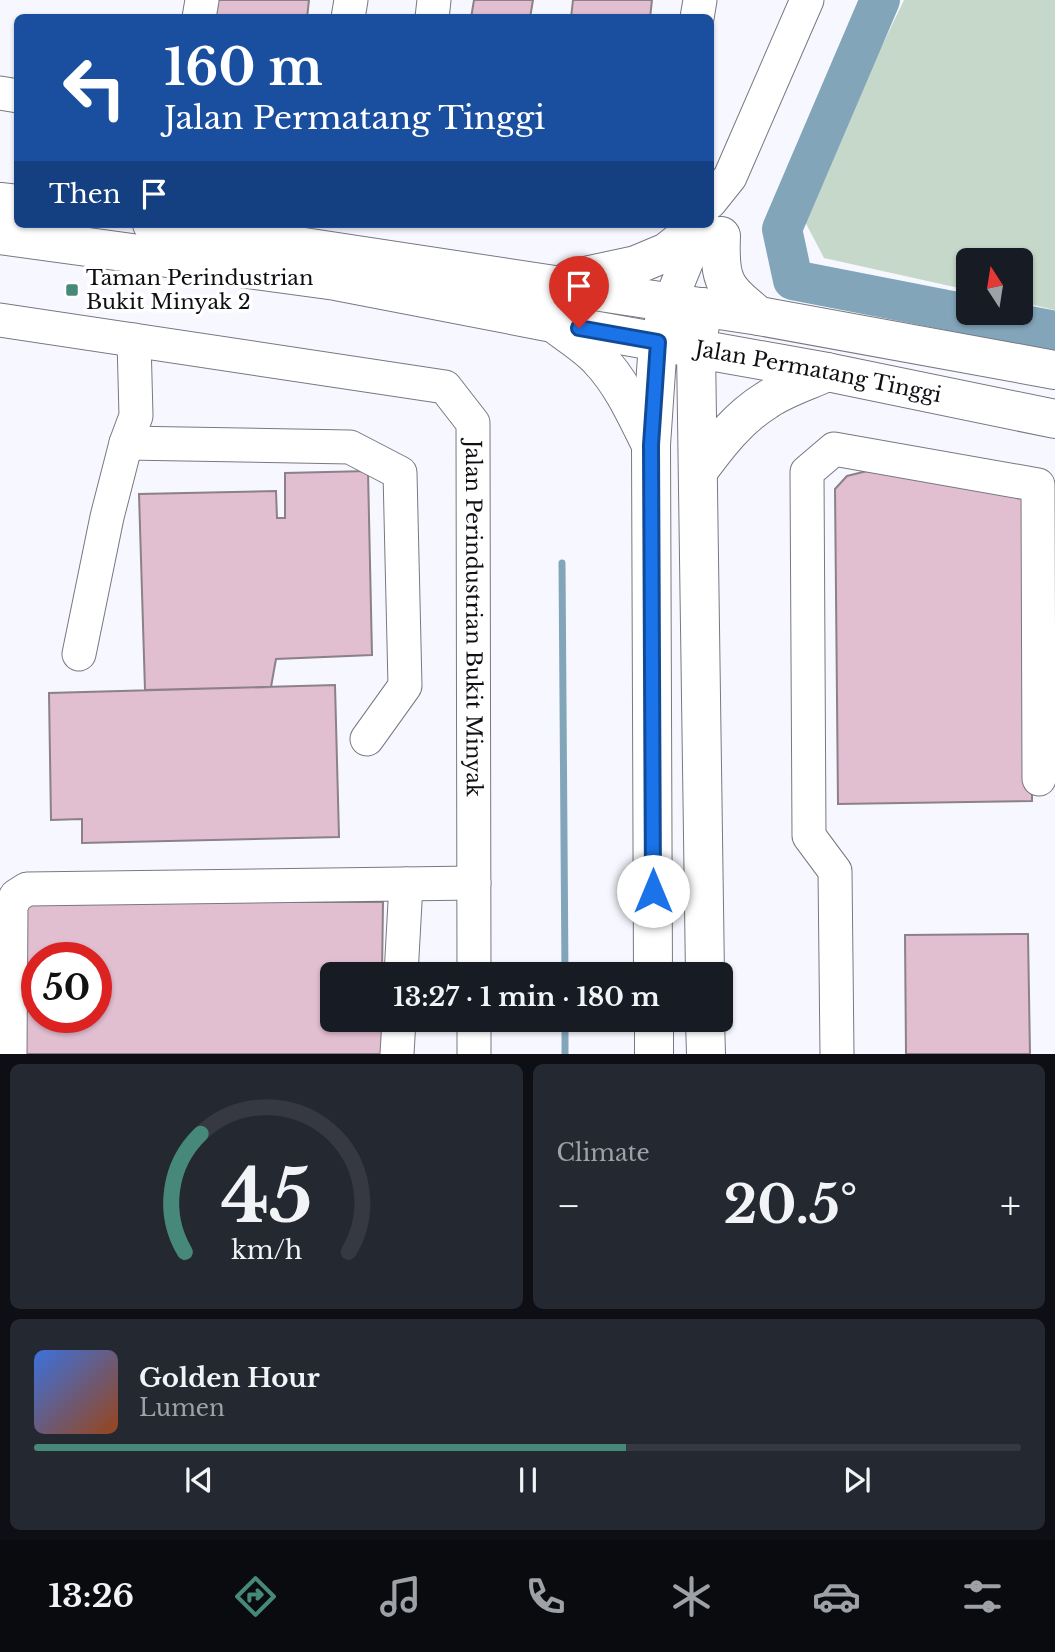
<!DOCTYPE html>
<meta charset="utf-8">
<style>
:root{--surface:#171b24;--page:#242831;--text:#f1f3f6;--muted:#9ea1a6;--line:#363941;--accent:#46887a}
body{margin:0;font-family:"Libre Baskerville",serif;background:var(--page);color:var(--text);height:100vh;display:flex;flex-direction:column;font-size:26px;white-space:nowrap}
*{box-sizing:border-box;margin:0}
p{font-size:23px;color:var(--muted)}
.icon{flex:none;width:38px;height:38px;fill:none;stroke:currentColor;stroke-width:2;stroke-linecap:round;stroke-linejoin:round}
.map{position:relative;height:1054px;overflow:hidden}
.drawer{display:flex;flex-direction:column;gap:10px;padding:10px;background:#0d0f14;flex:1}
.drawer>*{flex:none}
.banner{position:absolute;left:14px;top:14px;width:700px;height:214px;border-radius:10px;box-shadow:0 2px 5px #0004;background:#1a4fa0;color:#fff;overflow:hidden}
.needle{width:46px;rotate:348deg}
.fabs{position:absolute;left:956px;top:248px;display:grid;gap:14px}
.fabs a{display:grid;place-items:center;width:77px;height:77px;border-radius:10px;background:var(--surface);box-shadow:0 2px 5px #0004;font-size:35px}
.speed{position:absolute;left:21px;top:942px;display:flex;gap:14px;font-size:35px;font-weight:700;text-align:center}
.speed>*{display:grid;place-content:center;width:91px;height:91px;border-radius:50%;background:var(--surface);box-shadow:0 2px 5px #0004;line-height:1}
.speed .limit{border:10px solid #d22;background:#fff;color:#111}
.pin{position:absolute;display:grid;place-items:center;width:60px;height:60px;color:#fff;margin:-72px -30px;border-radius:50% 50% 50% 0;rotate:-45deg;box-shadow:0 0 7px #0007}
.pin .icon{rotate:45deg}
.me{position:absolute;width:77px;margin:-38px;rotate:0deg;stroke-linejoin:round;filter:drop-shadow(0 0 5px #0008)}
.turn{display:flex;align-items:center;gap:24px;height:147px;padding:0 35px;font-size:32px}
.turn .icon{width:91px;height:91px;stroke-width:2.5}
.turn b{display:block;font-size:49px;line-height:60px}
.then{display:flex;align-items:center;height:66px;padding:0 35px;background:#0003;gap:14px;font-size:26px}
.big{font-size:52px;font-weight:800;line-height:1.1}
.drawer .card{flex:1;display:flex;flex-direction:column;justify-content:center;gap:10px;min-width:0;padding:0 24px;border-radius:10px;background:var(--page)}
.drawer .dial{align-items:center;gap:0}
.dial svg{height:182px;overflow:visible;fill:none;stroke:var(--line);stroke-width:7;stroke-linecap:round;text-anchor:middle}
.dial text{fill:var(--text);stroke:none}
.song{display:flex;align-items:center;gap:21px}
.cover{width:84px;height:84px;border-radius:10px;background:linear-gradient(135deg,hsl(220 70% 55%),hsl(20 70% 35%))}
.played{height:7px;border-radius:4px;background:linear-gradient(90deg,var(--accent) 60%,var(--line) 60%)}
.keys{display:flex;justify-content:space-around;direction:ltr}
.heat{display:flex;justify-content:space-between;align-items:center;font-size:38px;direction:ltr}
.drawer .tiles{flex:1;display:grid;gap:10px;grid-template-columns:1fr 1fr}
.card:last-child{grid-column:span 2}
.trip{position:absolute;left:320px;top:962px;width:413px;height:70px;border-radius:10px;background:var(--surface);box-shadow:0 2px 5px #0004;font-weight:800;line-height:70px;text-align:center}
.tabs{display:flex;height:112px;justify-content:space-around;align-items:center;background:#090b0e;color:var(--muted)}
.tabs .icon{width:49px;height:49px}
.tabs .current{color:var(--accent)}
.tabs b{font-size:32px;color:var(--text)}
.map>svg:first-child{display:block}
.green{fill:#c5d8c9}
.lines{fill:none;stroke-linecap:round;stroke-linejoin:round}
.stream{stroke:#83a5ba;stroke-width:7}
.river{stroke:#83a5ba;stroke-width:40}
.building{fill:#e2bed1;stroke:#8b8186;stroke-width:2;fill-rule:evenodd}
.minor-casing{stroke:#777881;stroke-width:35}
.major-casing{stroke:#777881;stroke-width:40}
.highway-casing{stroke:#777881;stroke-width:40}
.minor{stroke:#fff;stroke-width:33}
.major{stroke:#fff;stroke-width:38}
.highway{stroke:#fff;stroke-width:38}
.route-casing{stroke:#114b97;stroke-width:18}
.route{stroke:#1a73e8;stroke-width:12}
.poi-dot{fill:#46887a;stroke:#fff;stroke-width:2.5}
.labels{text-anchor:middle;stroke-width:7;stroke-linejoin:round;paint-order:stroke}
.poi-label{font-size:21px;fill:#101014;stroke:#fff;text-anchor:start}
.street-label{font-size:21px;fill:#101014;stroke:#fff}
</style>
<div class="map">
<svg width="1055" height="1054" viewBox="0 0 1055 1054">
<rect width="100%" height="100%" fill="#f7f8ff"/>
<path class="green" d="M904 0H1055V310L1020 302V261H968V290L824 258 801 214Z"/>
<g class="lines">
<path class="stream" d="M562 563 565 975
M565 1020V1054"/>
<path class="river" d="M880 0 782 229 793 280 1055 331"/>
</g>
<path class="building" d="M205 0H309L307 18H203Z
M474 0H533L530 18H471Z
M573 0H652L650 18H571Z
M368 471 372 655 276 659 271 687 145 690 139 494 276 491 277 518H285V473Z
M867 471 1031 497 1032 801 838 804 835 489 847 476Z
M335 685 339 837 82 843V819L51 820 49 693Z
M20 902H383L382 975H332V1020H382V1054H20ZM37 957H96V1017H37Z
M1028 934 1030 1054H906L905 935Z"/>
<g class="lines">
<g class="minor-casing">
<g id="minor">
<path d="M199 18 202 0"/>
<path d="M348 18 351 0"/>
<path d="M432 18 434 0"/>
<path d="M697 18 700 0"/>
<path d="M0 93 18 96"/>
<path d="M710 202 730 177 807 0"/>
<path d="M670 302 702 224"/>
<path id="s1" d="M0 320 445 387 473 423 474 975"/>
<path d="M126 443 350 447 400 473 405 686 367 739"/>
<path d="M79 654 107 517 126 443 136 416 134 340"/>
<path d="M401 975 406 884"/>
<path d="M474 1020V1054"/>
<path d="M10 1054 11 906 16 896 27 889 474 883"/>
<path d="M397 1054 399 1020"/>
<path d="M837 1054 835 871 809 836 807 472 834 449 1038 485 1039 779"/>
</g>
</g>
<g class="major-casing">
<path id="major" d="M703 307 696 349 705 975
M653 975 651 445 658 342 670 302
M654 1020V1054
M705 1020 706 1054"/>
</g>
<g class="highway-casing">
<g id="highway">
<path d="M0 202 18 204"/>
<path d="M152 224 759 316 1055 370"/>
<path id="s2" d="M0 235 336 281 553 323 827 372 1055 419"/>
<path d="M721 236C719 282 724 288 759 316"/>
<path d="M571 279 636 265 667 252 701 225"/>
<path d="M559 327C572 337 588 347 599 359 622 383 636 415 651 445"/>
<path d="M699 470C719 443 738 418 767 400 785 388 808 381 827 372"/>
</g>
</g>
<use href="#minor" class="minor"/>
<use href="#major" class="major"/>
<use href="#highway" class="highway"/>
</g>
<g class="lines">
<g class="route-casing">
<path id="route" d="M579 328 658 342 651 445 653 891"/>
</g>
<use href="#route" class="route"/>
</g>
<rect class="poi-dot" x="65" y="283" width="14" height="14" rx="3.5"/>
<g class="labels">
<g class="poi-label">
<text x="86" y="285">Taman Perindustrian<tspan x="86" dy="24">Bukit Minyak 2</tspan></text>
</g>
<g class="street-label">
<text dy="7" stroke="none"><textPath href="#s2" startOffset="830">Jalan Permatang Tinggi</textPath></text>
<text dy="7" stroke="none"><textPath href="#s1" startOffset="691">Jalan Perindustrian Bukit Minyak</textPath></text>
</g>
</g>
</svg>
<div class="fabs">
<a><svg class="needle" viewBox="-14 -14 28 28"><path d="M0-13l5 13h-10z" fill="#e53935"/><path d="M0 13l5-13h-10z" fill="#9ea1a6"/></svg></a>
</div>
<div class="speed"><div class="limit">50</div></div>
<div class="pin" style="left:579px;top:328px;background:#d93025"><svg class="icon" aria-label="arrive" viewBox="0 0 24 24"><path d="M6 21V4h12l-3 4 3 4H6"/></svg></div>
<svg class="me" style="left:653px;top:891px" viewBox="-20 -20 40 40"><circle r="19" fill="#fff"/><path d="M0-13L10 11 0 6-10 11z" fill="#1a73e8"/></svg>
<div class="trip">13:27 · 1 min · 180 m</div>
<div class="banner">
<div class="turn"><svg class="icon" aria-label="left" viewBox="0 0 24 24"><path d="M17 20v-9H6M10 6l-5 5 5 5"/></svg><div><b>160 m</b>Jalan Permatang Tinggi</div></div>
<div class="then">Then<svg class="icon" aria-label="arrive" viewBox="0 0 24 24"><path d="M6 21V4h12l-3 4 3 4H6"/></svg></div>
</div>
</div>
<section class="drawer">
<div class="tiles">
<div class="card dial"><svg viewBox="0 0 100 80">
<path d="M14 69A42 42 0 1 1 86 69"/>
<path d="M14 69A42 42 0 0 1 21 17" stroke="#46887a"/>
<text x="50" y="56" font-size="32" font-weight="700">45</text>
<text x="50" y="72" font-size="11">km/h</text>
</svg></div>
<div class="card"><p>Climate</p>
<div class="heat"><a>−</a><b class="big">20.5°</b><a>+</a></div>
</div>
<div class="card">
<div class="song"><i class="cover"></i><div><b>Golden Hour</b><p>Lumen</p></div></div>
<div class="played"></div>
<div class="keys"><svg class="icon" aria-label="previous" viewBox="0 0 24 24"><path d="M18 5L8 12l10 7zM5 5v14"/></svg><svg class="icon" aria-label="pause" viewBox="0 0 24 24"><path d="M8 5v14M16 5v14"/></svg><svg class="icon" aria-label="next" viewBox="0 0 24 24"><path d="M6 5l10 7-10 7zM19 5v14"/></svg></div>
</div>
</div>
</section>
<nav class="tabs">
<b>13:26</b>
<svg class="icon current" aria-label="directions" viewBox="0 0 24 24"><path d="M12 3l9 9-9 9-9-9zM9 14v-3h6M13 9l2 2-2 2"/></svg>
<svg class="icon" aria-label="music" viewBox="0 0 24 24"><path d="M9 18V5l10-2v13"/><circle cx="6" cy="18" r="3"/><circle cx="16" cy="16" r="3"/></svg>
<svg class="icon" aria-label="phone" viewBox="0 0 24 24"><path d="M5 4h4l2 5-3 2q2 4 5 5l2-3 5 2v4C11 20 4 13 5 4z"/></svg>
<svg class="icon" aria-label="climate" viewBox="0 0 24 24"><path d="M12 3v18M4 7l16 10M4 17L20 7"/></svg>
<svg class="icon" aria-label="car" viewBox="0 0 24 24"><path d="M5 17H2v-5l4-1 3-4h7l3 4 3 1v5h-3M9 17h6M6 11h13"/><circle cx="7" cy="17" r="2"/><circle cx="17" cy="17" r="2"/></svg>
<svg class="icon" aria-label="filters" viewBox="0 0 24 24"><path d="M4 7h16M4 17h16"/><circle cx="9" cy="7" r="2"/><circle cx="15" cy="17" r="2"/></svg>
</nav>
